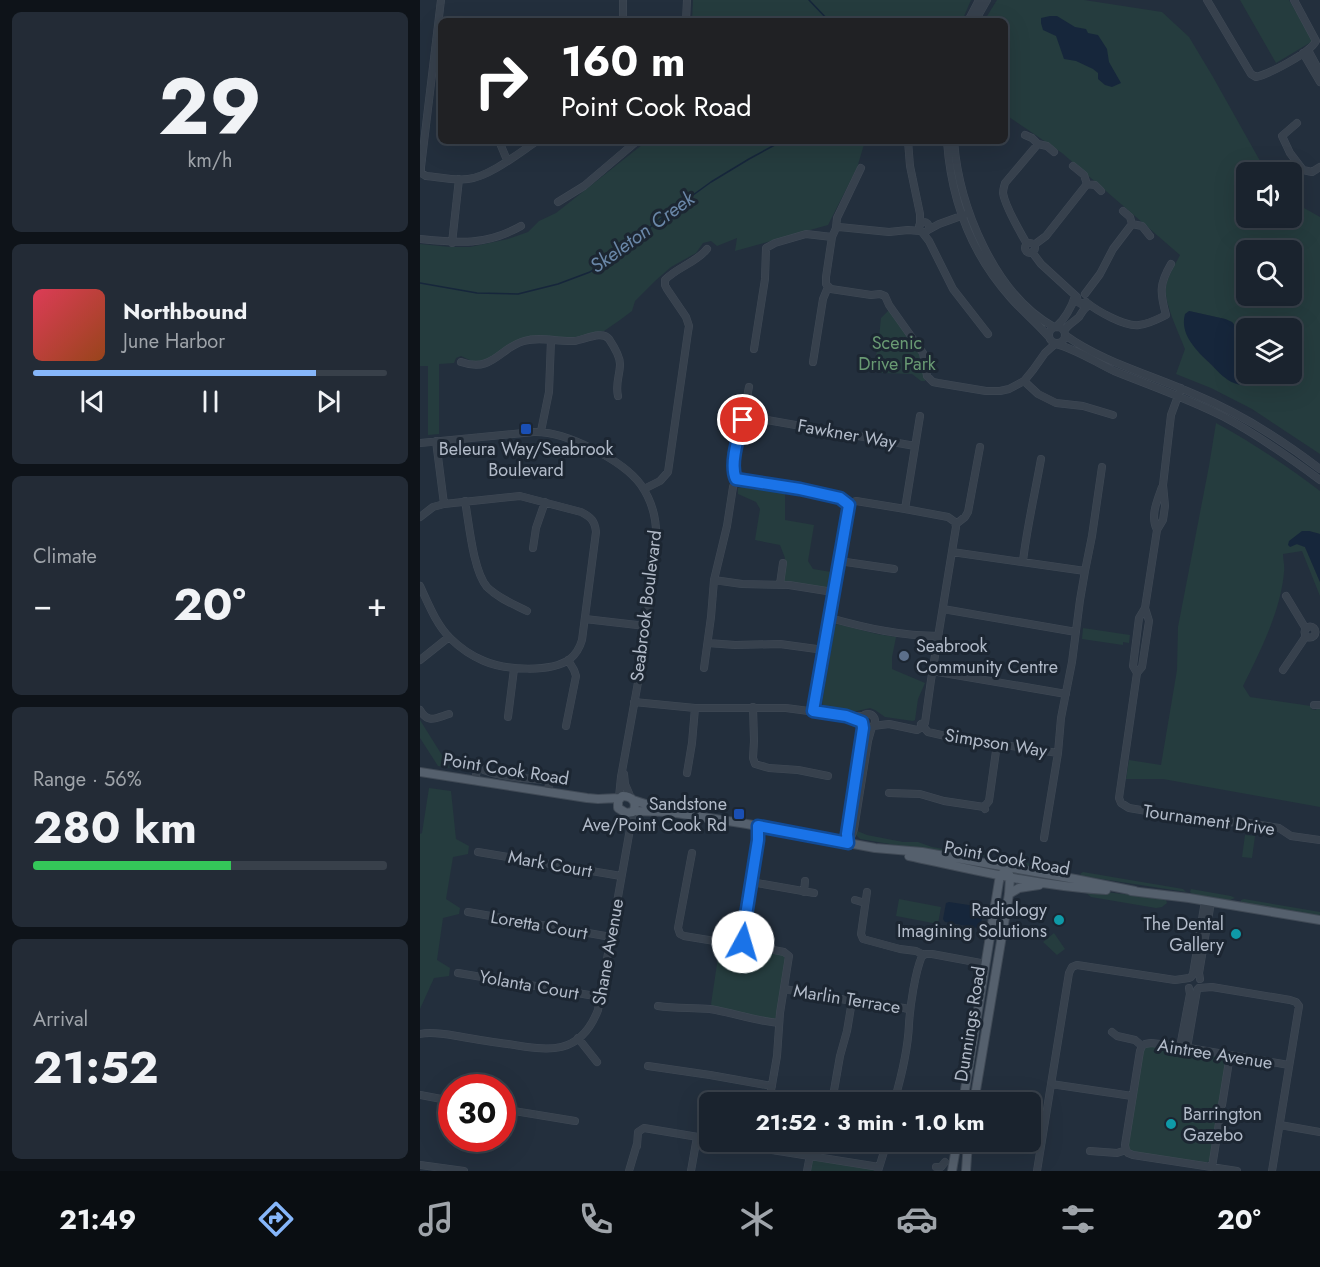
<!DOCTYPE html>
<meta charset="utf-8">
<style>
:root{--surface:#1a232e;--page:#232b36;--text:#f1f3f6;--muted:#9fa4aa;--line:#38404a;--accent:#86b6fa}
body{margin:0;font-family:Jost,sans-serif;background:var(--page);color:var(--text);height:100vh;display:flex;flex-direction:column;font-size:22px;white-space:nowrap}
*{box-sizing:border-box;margin:0}
p{font-size:20px;color:var(--muted)}
.icon{flex:none;width:33px;height:33px;fill:none;stroke:currentColor;stroke-width:2;stroke-linecap:round;stroke-linejoin:round}
.map{position:relative;flex:1;overflow:hidden}
.side{display:flex;flex-direction:column;gap:12px;padding:12px;background:#0e1319;width:420px}
.side>*{flex:none}
.top-card{position:absolute;left:18px;top:18px;width:570px;height:126px;border-radius:9px;box-shadow:0 6px 24px #0002,0 0 0 2px var(--line);background:#202124;color:#fff;overflow:hidden}
.tools{position:absolute;left:816px;top:162px;display:grid;gap:12px}
.tools a{display:grid;place-items:center;width:66px;height:66px;border-radius:9px;background:var(--surface);box-shadow:0 6px 24px #0002,0 0 0 2px var(--line);font-size:30px}
.speed{position:absolute;left:18px;top:1074px;display:flex;gap:12px;font-size:30px;font-weight:700;text-align:center}
.speed>*{display:grid;place-content:center;width:78px;height:78px;border-radius:50%;background:var(--surface);box-shadow:0 6px 24px #0002,0 0 0 2px var(--line);line-height:1}
.speed .limit{border:9px solid #d22;background:#fff;color:#111}
.pin{position:absolute;display:grid;place-items:center;width:51px;height:51px;color:#fff;margin:-26px;border:3px solid #fff;border-radius:50%;box-shadow:0 2px 6px #0007}
.me{position:absolute;width:66px;margin:-33px;rotate:6deg;stroke-linejoin:round;filter:drop-shadow(0 0 4px #0008)}
.turn{display:flex;align-items:center;gap:21px;height:126px;padding:0 24px;font-size:27px}
.turn .icon{width:78px;height:78px;stroke-width:2.5}
.turn b{display:block;font-size:42px;line-height:51px}
.big{font-size:45px;font-weight:700;line-height:1.1}
.side .tile{flex:1;display:flex;flex-direction:column;justify-content:center;gap:9px;min-width:0;padding:0 21px;border-radius:9px;background:var(--page)}
.side .dial{align-items:center;gap:0}
.dial b{font-size:78px;line-height:1}
.song{display:flex;align-items:center;gap:18px}
.cover{width:72px;height:72px;border-radius:9px;background:linear-gradient(135deg,hsl(350 70% 55%),hsl(20 70% 35%))}
.played{height:6px;border-radius:3px;background:linear-gradient(90deg,var(--accent) 80%,var(--line) 80%)}
.keys{display:flex;justify-content:space-around;direction:ltr}
.heat{display:flex;justify-content:space-between;align-items:center;font-size:33px;direction:ltr}
.charge{height:9px;border-radius:4px;background:linear-gradient(90deg,#34c759 56%,var(--line) 0)}
.trip{position:absolute;left:279px;top:1092px;width:342px;height:60px;border-radius:9px;background:var(--surface);box-shadow:0 6px 24px #0002,0 0 0 2px var(--line);font-weight:700;line-height:60px;text-align:center}
.tab-bar{display:flex;height:96px;justify-content:space-around;align-items:center;background:#0a0e12;color:var(--muted)}
.tab-bar .icon{width:42px;height:42px}
.tab-bar .current{color:var(--accent)}
.tab-bar b{font-size:27px;color:var(--text)}
main{display:flex;flex:1;min-height:0}
.map>svg:first-child{display:block}
.green{fill:#253c3e;fill-rule:evenodd}
.water{fill:#16263b}
.lines{fill:none;stroke-linecap:round;stroke-linejoin:round}
.stream{stroke:#16263b;stroke-width:1.5}
.minor-casing{stroke:#404a56;stroke-width:8}
.major-casing{stroke:#404a56;stroke-width:10}
.minor{stroke:#37414d;stroke-width:7}
.major{stroke:#55606d;stroke-width:8}
.route-casing{stroke:#114b97;stroke-width:15}
.route{stroke:#1a73e8;stroke-width:10}
.transit-dot{fill:#1a4fb4;stroke:#1c2632;stroke-width:2}
.service-dot{fill:#5c6f8a;stroke:#1c2632;stroke-width:2}
.culture-dot{fill:#0f9aa8;stroke:#1c2632;stroke-width:2}
.labels{text-anchor:middle;stroke-width:6;stroke-linejoin:round;paint-order:stroke}
.park-label{font-size:18px;fill:#699a73;stroke:#1c2632}
.street-label{font-size:18px;fill:#b2bbc9;stroke:#1c2632}
.poi-label{font-size:18px;fill:#b2bbc9;stroke:#1c2632;text-anchor:end}
.water-label{font-size:20px;font-style:italic;fill:#6a87a8;stroke:#1c2632}
</style>
<main>
<section class="side">
<div class="tile dial"><b>29</b><p>km/h</p></div>
<div class="tile">
<div class="song"><i class="cover"></i><div><b>Northbound</b><p>June Harbor</p></div></div>
<div class="played"></div>
<div class="keys"><svg class="icon" aria-label="previous" viewBox="0 0 24 24"><path d="M18 5L8 12l10 7zM5 5v14"/></svg><svg class="icon" aria-label="pause" viewBox="0 0 24 24"><path d="M8 5v14M16 5v14"/></svg><svg class="icon" aria-label="next" viewBox="0 0 24 24"><path d="M6 5l10 7-10 7zM19 5v14"/></svg></div>
</div>
<div class="tile"><p>Climate</p>
<div class="heat"><a>−</a><b class="big">20°</b><a>+</a></div>
</div>
<div class="tile"><p>Range · 56%</p><b class="big">280 km</b><div class="charge"></div></div>
<div class="tile"><p>Arrival</p><b class="big">21:52</b></div>
</section>
<div class="map">
<svg width="900" height="1171" viewBox="0 0 900 1171">
<rect width="100%" height="100%" fill="#232f3d"/>
<path class="green" d="M273 0H551L542 21H272Z
M577 0H664L742 12 769 37 793 77 844 168 847 172H826V218H872V198L884 208 900 217V454L832 409 791 388 756 374 765 349C759 333 743 301 746 286 748 275 755 265 760 255L642 153 589 117 585 112V21H564ZM826 250H872V296H826ZM769 311 805 319 812 322 826 339V328H872V374H838V376L804 377 779 353Z
M820 0H869L892 39 891 42 856 63Z
M227 141H445L437 168 408 225 315 251 317 238 297 246 291 241 283 243 276 253 251 267 235 281 215 301 212 311 200 320 184 331 153 338 119 337 66 361 56 363 41 356 36 358 34 363 19 364V434L8 435V366H0V244L30 247H50L88 239 108 232 119 221 136 213Z
M468 311H471L499 352 505 378V381H501L492 374 462 373 457 371 455 368 454 362 458 348 461 318Z
M796 423C833 443 867 466 900 491V534L889 531 870 547 876 544 885 547 900 582V596L882 551 863 554C863 560 865 566 864 572 861 610 840 652 823 686L830 697 891 706V709L896 710 897 707H900V807L743 779H706L709 760 741 765 757 670 758 627 789 466Z
M322 487 365 492V520L394 525 388 561 393 569 411 572 408 589 363 581 362 571 365 558 360 545 335 540 340 509 336 502 318 494V488Z
M417 624 457 634 476 637 472 657V669L505 683 498 699 495 720 493 721 465 717 455 710 450 708 433 712 405 708 402 703 415 626Z
M663 628 710 635 709 643 703 642V645L662 639Z
M0 720 30 768 18 766 0 738Z
M9 788 31 791 36 839 49 846 48 854 33 857 26 899 40 908 39 914 23 918 17 960 30 968 29 976 14 978 0 1009V834L2 833Z
M435 830 447 835 483 842H498L512 847 534 851 559 853 573 857 575 861 569 860C565 854 557 855 551 854L548 857 440 839 436 835Z
M825 835 835 836 832 858 822 857Z
M577 858 649 870 651 871 646 873 577 862Z
M663 872 763 889 766 892 662 876 660 874Z
M771 889 811 896 815 898 810 900 773 894 770 892Z
M666 890 742 898 746 900 747 903 742 907 736 908 671 897 665 892Z
M479 899 521 907 518 924 476 916Z
M824 899 900 912V917L821 902V900Z
M634 933 645 949 637 955 623 942Z
M300 944 322 946 326 948C338 950 358 950 366 958L357 1014 356 1018 353 1020 293 1008 291 1004Z
M728 1045 802 1056 806 1060 790 1161 784 1163 713 1152 708 1148 722 1050Z
M395 1160 453 1168 455 1171H389L392 1162Z"/>
<path class="water" d="M630 16H637L655 27 666 29 668 33 678 35 687 49 689 62 701 83 692 87 685 85 678 79V73L673 69 656 61 644 59 636 36 623 30 621 23V18Z
M769 311 805 319 812 322 826 339V374H838L837 385C831 387 821 386 814 383 806 380 798 372 792 365 778 352 759 335 765 314Z
M882 531H889L900 534V582L885 547 877 544 870 547 868 545 869 541Z
M529 902 562 907 563 910 561 926 558 928 525 922 523 919 526 903Z"/>
<g class="lines">
<path class="stream" d="M389 0 409 21
M0 283 57 293 98 294 138 284 170 272 204 249 240 219 291 182 329 159 362 141"/>
<g class="minor-casing">
<path id="minor" d="M21 0 1 167V173L6 176C19 177 34 181 48 179 69 177 99 153 117 141
M787 0 831 74 836 77C849 74 890 53 896 41L874 0
M203 21V0
M266 21 267 0
M548 21 559 0
M555 21 567 0
M888 50 900 72
M883 53 900 82
M877 123 862 136 870 153 883 170 892 172 900 167
M605 135 612 138 618 144 627 146 634 152
M79 141 87 160
M488 141 490 166 500 214V225
M527 141C531 199 551 253 590 297 602 311 616 322 628 336
M534 141C539 206 574 294 634 327
M653 166 664 175 667 184 675 185 681 191
M441 168 417 218 416 228 412 237 406 277V284L411 289 451 295 460 294 465 296 469 305 503 353 507 376 513 382 518 383 566 391H580L589 389 604 381 613 370 625 353 635 344
M138 202 164 186 217 141
M703 211 710 217 712 224 722 226 730 236
M499 227a5 5 0 1 1 10 0a5 5 0 1 1-10 0Z
M416 228 419 227 469 232 488 230 500 231
M508 230 519 224 544 215
M502 232 509 241 533 289 568 334
M0 239C38 243 66 246 101 226
M32 243 39 179
M605 248a5 5 0 1 1 10 0a5 5 0 1 1-10 0Z
M607 244C600 232 585 206 583 193 583 189 584 187 585 183L618 144
M614 245 626 236 667 184
M612 252 621 264 657 297 658 302 661 304 666 302
M665 294 680 274 693 249 712 224
M666 302C677 311 705 327 719 325 729 324 738 319 746 315 740 293 739 284 751 264
M629 335a8 8 0 1 1 16 0a8 8 0 1 1-16 0Z
M636 327C644 320 652 307 655 296
M644 331C648 324 654 322 659 317 662 312 664 308 669 305
M645 335C682 362 732 375 774 394 820 413 861 439 900 469
M636 344C656 349 675 362 694 371 731 386 769 399 804 417 838 435 869 457 900 480
M334 349 345 279 346 248 355 243 386 234 412 237
M41 362C73 373 79 348 104 341 120 336 137 342 154 341 164 340 182 330 189 339 193 345 200 356 200 364 200 375 195 384 198 396
M393 362 403 299 408 287
M604 381 618 394 636 403 663 406 693 415
M329 387C327 396 326 406 324 416 320 432 309 464 316 479L320 480 380 489 420 498 429 505
M761 388 751 415 743 485 745 506 743 520 737 530 725 608 719 618 713 666 717 673 699 798 701 803 709 808 804 824 817 821 859 828 871 836 900 840
M324 416 495 446
M121 431 129 392 131 340
M16 441 24 504
M0 443 114 432C145 431 203 460 221 485 232 501 237 519 236 539L224 649 201 777 199 797
M224 489 240 481 248 472 268 332 269 326 266 317 247 289 245 285V280C257 267 276 263 287 249
M45 501C49 523 53 571 67 587 78 598 93 604 107 611
M0 517 13 507 24 504 100 496 161 512C171 517 175 521 176 532L162 640C160 647 156 654 150 659 131 673 85 670 64 661 52 656 39 647 30 638 16 624 8 603 0 586
M536 524 545 517 548 512 560 447
M737 530C730 516 737 501 742 487
M113 548 116 528 125 502
M419 561 474 569
M603 561C607 527 615 493 621 459
M665 571 672 536 682 467
M294 580 322 584 369 585 413 592
M360 584 363 563
M866 596 886 629
M523 609 656 632
M410 618C446 628 481 636 519 636
M165 619 226 626
M884.5 632a5.5 5.5 0 1 1 11 0a5.5 5.5 0 1 1-11 0Z
M288 643 315 645 360 644 404 650
M0 660 29 637
M284 668 291 617 294 580 307 526 313 487 316 479
M863 670 886 636
M512 671 646 694
M717 673 722 667 729 621 725 608
M214 702 275 708H366L426 716H444
M894 705H900
M333 707 334 741 333 758 335 764 349 768 378 770 408 776
M0 710C8 724 16 718 29 714
M393 711 428 507 430 503 436 501 485 509
M441 721a7 7 0 1 1 14 0a7 7 0 1 1-14 0Z
M88 717 94 669
M501 724 508 732 530 737 638 753 641 718 652 662 660 600 665 571 532 552
M146 726 156 676 154 670 148 660
M453 726 469 724 497 730 502 727 505 723 511 680 536 527 535 522 528 517 485 509 500 416
M267 773 272 743 275 708
M204 774 205 784 211 798
M55 781 57 770 60 768C73 776 110 779 126 780L129 783 128 792
M469 793 500 794 524 801 564 807
M565 809 564 807 569 801 577 744
M624 838 638 753
M428 843 427 834 442 739 443 724
M428 843 432 835 434 829 448 741 452 727
M58 852 201 876
M272 853 258 928 260 934 264 936 313 944 323 942 328 945 364 952 369 956 360 1013 357 1056 349 1102
M331 882 394 893
M384 892 385 881
M447 892 441 934 443 939 480 949 496 951 504 955
M435 900 445 903
M48 912 191 937
M323 942V932L338 840V826
M38 973 181 997
M771 977 773 974 785 901
M780 979 779 973 791 902
M779 988 792 987 870 1000 876 1002 879 1006 852 1171
M364 989 432 1001 484 1008 488 1009 490 1007
M238 1006C256 1009 273 1007 290 1009 314 1013 336 1021 359 1023
M692 1032 697 1036 715 1040 722 1046
M0 1034C11 1031 26 1034 37 1036 54 1039 71 1042 88 1044 129 1051 160 1056 178 1010L213 812
M158 1038 177 1062
M722 1046 725 1044 731 1043 757 1046 869 1065
M760 1047 770 994 769 988
M767 1048 777 990
M228 1066 290 1075 352 1086
M631 1084 712 1096
M0 1095 32 1101
M412 1102 420 1056 427 1031 432 1001
M474 1102C481 1078 488 1050 489 1024 490 1007 495 972 502 956L505 954H512L566 964
M82 1109 155 1121
M860 1125 900 1132
M302 1142 459 1167
M217 1146 218 1132 224 1128 290 1139
M706 1150 708 1153 713 1155 817 1171
M706 1150 705 1145 720 1051 722 1046
M670 1151 697 1153 706 1150
M0 1165 44 1171
M516 1167H521L525 1162
M792 1167 800 1117 798 1110 802 1105 810 1055
M209 1171 217 1144
M271 1171 277 1137
M387 1171 390 1155
M458 1171 467 1142
M617 1171 649 973 652 967 657 965 755 980 769 978"/>
</g>
<g class="major-casing">
<path id="major" d="M0 772 167 798 178 799 199 798
M202 796C212 796 218 802 213 812L206 813 198 808V801Z
M213 800 241 809
M213 811 250 812 327 824 455 848 502 852 655 879 715 891
M489 856C554 870 619 886 686 890
M711 891 769 898 900 920
M589 894 599 888 619 885
M543 1102 580 875 583 873
M554 1102 589 894 590 877 589 874
M532 1171 537 1142
M546 1171 548 1142"/>
</g>
<use href="#minor" class="minor"/>
<use href="#major" class="major"/>
</g>
<g class="lines">
<g class="route-casing">
<path id="route" d="M323 420C319 435 309 464 316 479L380 489 420 498 429 505 393 711 426 716 442 722 443 728 427 834 428 843 338 826V840L323 934V942"/>
</g>
<use href="#route" class="route"/>
</g>
<g class="transit-dot">
<rect x="100" y="423" width="12" height="12" rx="3"/>
<rect x="313" y="808" width="12" height="12" rx="3"/>
</g>
<circle class="service-dot" cx="484" cy="656" r="6"/>
<g class="culture-dot">
<circle cx="639" cy="920" r="6"/>
<circle cx="816" cy="934" r="6"/>
<circle cx="751" cy="1124" r="6"/>
</g>
<g class="labels">
<g class="park-label">
<text x="477" y="349">Scenic<tspan x="477" dy="21">Drive Park</tspan></text>
</g>
<g class="street-label">
<text transform="translate(427 434) rotate(10)" y="6">Fawkner Way</text>
<text transform="translate(226 606) rotate(-83)" y="6">Seabrook Boulevard</text>
<text transform="translate(576 743) rotate(9)" y="6">Simpson Way</text>
<text transform="translate(86 769) rotate(9)" y="6">Point Cook Road</text>
<text transform="translate(789 820) rotate(8)" y="6">Tournament Drive</text>
<text transform="translate(587 858) rotate(10)" y="6">Point Cook Road</text>
<text transform="translate(130 864) rotate(10)" y="6">Mark Court</text>
<text transform="translate(119 925) rotate(10)" y="6">Loretta Court</text>
<text transform="translate(188 952) rotate(-80)" y="6">Shane Avenue</text>
<text transform="translate(109 985) rotate(10)" y="6">Yolanta Court</text>
<text transform="translate(427 999) rotate(9)" y="6">Marlin Terrace</text>
<text transform="translate(550 1024) rotate(-81)" y="6">Dunnings Road</text>
<text transform="translate(795 1054) rotate(9)" y="6">Aintree Avenue</text>
</g>
<g class="poi-label">
<text x="106" y="455" text-anchor="middle">Beleura Way/Seabrook<tspan x="106" dy="21">Boulevard</tspan></text>
<text x="496" y="652" text-anchor="start">Seabrook<tspan x="496" dy="21">Community Centre</tspan></text>
<text x="307" y="810">Sandstone<tspan x="307" dy="21">Ave/Point Cook Rd</tspan></text>
<text x="627" y="916">Radiology<tspan x="627" dy="21">Imagining Solutions</tspan></text>
<text x="804" y="930">The Dental<tspan x="804" dy="21">Gallery</tspan></text>
<text x="763" y="1120" text-anchor="start">Barrington<tspan x="763" dy="21">Gazebo</tspan></text>
</g>
<g class="water-label">
<text transform="translate(222 232) rotate(-36)" y="7">Skeleton Creek</text>
</g>
</g>
</svg>
<div class="tools">
<a><svg class="icon" aria-label="sound" viewBox="0 0 24 24"><path d="M4 9h4l5-4v14l-5-4H4zM17 9q2 3 0 6"/></svg></a>
<a><svg class="icon" aria-label="search" viewBox="0 0 24 24"><circle cx="10" cy="10" r="6"/><path d="M15 15l6 6"/></svg></a>
<a><svg class="icon" aria-label="layers" viewBox="0 0 24 24"><path d="M12 4l9 5-9 5-9-5zM3 14l9 5 9-5"/></svg></a>
</div>
<div class="speed"><div class="limit">30</div></div>
<div class="pin" style="left:323px;top:420px;background:#d93025"><svg class="icon" aria-label="arrive" viewBox="0 0 24 24"><path d="M6 21V4h12l-3 4 3 4H6"/></svg></div>
<svg class="me" style="left:323px;top:942px" viewBox="-20 -20 40 40"><circle r="19" fill="#fff"/><path d="M0-13L10 11 0 6-10 11z" fill="#1a73e8"/></svg>
<div class="trip">21:52 · 3 min · 1.0 km</div>
<div class="top-card">
<div class="turn"><svg class="icon" aria-label="right" viewBox="0 0 24 24"><path d="M7 20v-9h11M14 6l5 5-5 5"/></svg><div><b>160 m</b>Point Cook Road</div></div>
</div>
</div>
</main>
<nav class="tab-bar">
<b>21:49</b>
<svg class="icon current" aria-label="directions" viewBox="0 0 24 24"><path d="M12 3l9 9-9 9-9-9zM9 14v-3h6M13 9l2 2-2 2"/></svg>
<svg class="icon" aria-label="music" viewBox="0 0 24 24"><path d="M9 18V5l10-2v13"/><circle cx="6" cy="18" r="3"/><circle cx="16" cy="16" r="3"/></svg>
<svg class="icon" aria-label="phone" viewBox="0 0 24 24"><path d="M5 4h4l2 5-3 2q2 4 5 5l2-3 5 2v4C11 20 4 13 5 4z"/></svg>
<svg class="icon" aria-label="climate" viewBox="0 0 24 24"><path d="M12 3v18M4 7l16 10M4 17L20 7"/></svg>
<svg class="icon" aria-label="car" viewBox="0 0 24 24"><path d="M5 17H2v-5l4-1 3-4h7l3 4 3 1v5h-3M9 17h6M6 11h13"/><circle cx="7" cy="17" r="2"/><circle cx="17" cy="17" r="2"/></svg>
<svg class="icon" aria-label="filters" viewBox="0 0 24 24"><path d="M4 7h16M4 17h16"/><circle cx="9" cy="7" r="2"/><circle cx="15" cy="17" r="2"/></svg>
<b>20°</b>
</nav>
